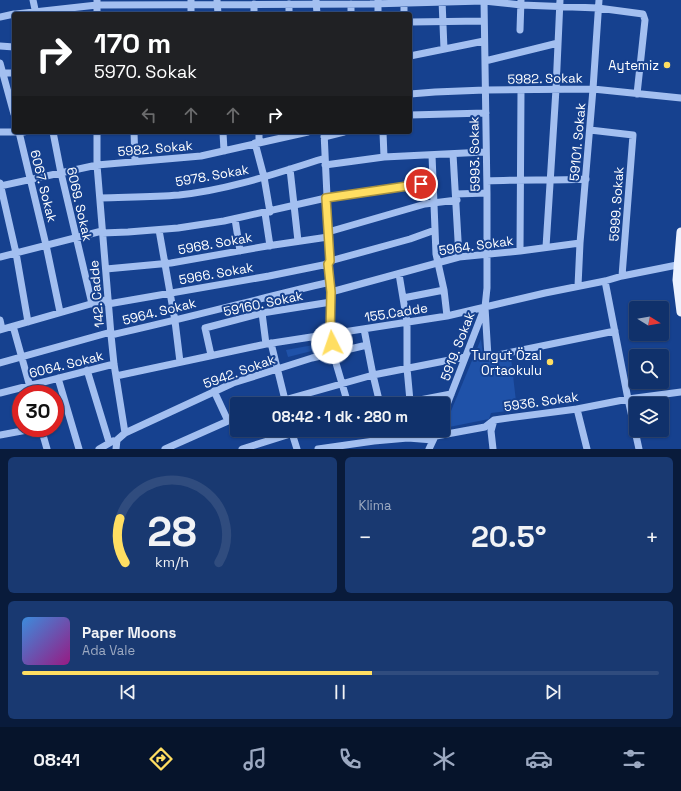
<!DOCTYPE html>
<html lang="tr">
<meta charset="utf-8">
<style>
:root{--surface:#10316b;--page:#193971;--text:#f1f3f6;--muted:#9ca9c1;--line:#304c7e;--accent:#ffde62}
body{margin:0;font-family:"Space Grotesk",sans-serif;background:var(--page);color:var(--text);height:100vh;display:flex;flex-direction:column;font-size:15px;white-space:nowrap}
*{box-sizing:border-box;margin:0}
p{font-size:13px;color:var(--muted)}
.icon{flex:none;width:22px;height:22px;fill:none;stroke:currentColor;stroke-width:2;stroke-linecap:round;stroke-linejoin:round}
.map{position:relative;height:449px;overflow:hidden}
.panel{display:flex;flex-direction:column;gap:8px;padding:8px;background:#091b3b;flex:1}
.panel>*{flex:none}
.hud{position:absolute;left:12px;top:12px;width:400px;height:122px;border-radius:4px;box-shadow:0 1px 3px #0004,0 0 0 1px var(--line);background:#202124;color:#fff;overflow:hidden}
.needle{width:26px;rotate:101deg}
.tools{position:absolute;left:629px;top:301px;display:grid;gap:8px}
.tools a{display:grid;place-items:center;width:40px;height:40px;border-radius:4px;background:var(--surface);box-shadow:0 1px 3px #0004,0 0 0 1px var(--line);font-size:20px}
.speed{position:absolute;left:12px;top:385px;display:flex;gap:8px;font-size:20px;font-weight:700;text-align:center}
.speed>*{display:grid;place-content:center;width:52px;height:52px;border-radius:50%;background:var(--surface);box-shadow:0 1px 3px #0004,0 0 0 1px var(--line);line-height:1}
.speed .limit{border:6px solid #d22;background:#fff;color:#111}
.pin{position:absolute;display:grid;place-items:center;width:34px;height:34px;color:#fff;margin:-17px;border:2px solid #fff;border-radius:50%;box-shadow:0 1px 4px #0007}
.me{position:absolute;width:44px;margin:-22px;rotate:356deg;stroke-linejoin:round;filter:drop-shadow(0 0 3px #0008)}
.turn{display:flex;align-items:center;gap:14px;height:84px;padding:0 16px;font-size:18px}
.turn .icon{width:52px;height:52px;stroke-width:2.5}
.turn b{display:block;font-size:28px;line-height:34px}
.lanes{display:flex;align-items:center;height:38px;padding:0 16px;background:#0003;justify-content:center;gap:20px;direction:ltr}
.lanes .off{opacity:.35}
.big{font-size:30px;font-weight:600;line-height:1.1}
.panel .tile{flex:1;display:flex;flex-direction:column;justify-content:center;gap:6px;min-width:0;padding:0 14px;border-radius:6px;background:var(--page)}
.panel .dial{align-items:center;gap:0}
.dial svg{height:104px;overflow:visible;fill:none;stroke:var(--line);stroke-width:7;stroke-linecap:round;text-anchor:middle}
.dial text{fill:var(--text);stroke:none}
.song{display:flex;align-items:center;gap:12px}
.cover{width:48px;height:48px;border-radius:6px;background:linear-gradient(135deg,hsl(210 70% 55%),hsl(310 70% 35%))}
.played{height:4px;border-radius:2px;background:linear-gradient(90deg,var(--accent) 55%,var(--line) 55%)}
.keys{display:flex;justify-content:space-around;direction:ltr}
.heat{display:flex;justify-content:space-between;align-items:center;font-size:22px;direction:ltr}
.panel .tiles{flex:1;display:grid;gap:8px;grid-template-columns:1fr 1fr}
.tile:last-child{grid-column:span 2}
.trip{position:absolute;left:230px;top:397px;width:220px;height:40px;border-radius:4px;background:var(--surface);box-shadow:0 1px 3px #0004,0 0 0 1px var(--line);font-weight:600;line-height:40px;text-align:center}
.menu{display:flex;height:64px;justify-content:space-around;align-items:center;background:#06142b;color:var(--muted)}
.menu .icon{width:28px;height:28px}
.menu .current{color:var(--accent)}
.menu b{font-size:18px;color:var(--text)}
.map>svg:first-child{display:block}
.green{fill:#1f52a9}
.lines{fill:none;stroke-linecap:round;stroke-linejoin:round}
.minor{stroke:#a3bff0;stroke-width:7}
.major{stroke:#ecf2ff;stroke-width:9}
.route-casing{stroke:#a69040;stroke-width:10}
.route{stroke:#ffde62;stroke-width:7}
.poi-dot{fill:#ffde62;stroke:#16418f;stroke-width:1.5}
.labels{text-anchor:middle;stroke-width:4;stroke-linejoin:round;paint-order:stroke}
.poi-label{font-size:13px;fill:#fff;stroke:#16418f;text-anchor:end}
.street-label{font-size:13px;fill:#fff;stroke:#16418f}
</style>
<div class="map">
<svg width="681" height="449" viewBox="0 0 681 449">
<rect width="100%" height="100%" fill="#16418f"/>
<path class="green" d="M481 339 484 362 511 358 517 410 491 413 489 419 449 427 446 423Z
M330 342 331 346 288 357 286 350Z"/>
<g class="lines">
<path class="minor" d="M33 0 36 14
M97 0V14
M217 0 218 14
M316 0 317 14
M442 0 444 49
M484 0 487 193V288L485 307 488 357 615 331
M404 3V14
M254 4V14
M351 4V14
M16 14 97 5 370 4 484 1 521 5 598 8 643 14 645 20 637 94
M191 14V0
M289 14V4
M378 14V0
M0 17 14 14
M410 22 484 21
M520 30 521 0
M0 46 14 47
M410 56 484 41
M485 61 558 43
M0 63 14 114
M3 73H14
M410 94 435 92 485 90 593 89 681 98
M410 115 486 113
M590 130 633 135 622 276
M0 132H24
M19 132 46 245 60 312
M53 132 61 173 92 304
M97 132V165L111 335 114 364 125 433 117 440 116 449
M134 132 135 161
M223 132 224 151
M259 132V142
M324 132 330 261 328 264 331 292 330 334 333 353 348 404
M383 132 384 157
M324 137 344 132
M255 143 264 177 270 212
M453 154 459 257
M432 155 436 254 444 290 447 316
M325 165 384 157 485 152
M290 169 298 241
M487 181C520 179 553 181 586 179
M0 183 16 253 28 322
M0 186 97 165 201 156 308 132
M456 194 487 193
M100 198C126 197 153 197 179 195 229 190 277 173 325 158
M265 213 270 246
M235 219 240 251
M159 230 175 321 180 362
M328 232 425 204 457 200
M102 233 128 232 178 228 224 221 326 198 433 182
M546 247 556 89 560 0
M520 251 521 91
M0 257 102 231
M330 261 410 239 435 230
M106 269 171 263 267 246 328 237
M399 274 407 322V368L410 401
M605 281 628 399 639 449
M578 286 580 243 593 89 599 0
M331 292 459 257 520 251 580 243
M403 298 444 290
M108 304 269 276 328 264
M262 313 266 344
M0 320 2 329
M13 326 32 394
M364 329 373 375 380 404
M0 330 108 299
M111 335C184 319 257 299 330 282
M271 343 286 404
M211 355 205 328 262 313 331 302
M0 363 111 332
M87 370 109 442
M116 376 266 344 447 316 545 293 605 281 622 276 677 265
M58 378 79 449
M214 391 228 421
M0 393 114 364
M270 404 373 375 465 357
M399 404 451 394
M577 409 587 449
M443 415 484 309
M41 428 47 449
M291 430 297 449
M125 433 233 383 312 358 367 345
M0 435 38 428
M436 436 485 427 494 420 501 419 577 409 628 399 681 392
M99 449 113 441
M165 449 237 417
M242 449 303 430
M318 449 374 441 408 438 433 440
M429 449 438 430
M493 449 491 431 494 420"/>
<path class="major" d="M681 232 677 280 681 312"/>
</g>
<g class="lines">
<g class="route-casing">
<path id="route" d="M332 343 330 334 331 292 328 264 330 261 326 198 421 184"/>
</g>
<use href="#route" class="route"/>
</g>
<g class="poi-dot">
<circle cx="667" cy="65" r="4"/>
<circle cx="550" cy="362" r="4"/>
</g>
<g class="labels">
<g class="poi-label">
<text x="659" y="70">Aytemiz</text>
<text x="542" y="360">Turgut Özal<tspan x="542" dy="15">Ortaokulu</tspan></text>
</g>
<g class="street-label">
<text transform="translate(545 78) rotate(-1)" y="5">5982. Sokak</text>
<text transform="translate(577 142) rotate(-85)" y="5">59101. Sokak</text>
<text transform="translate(155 148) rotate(-5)" y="5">5982. Sokak</text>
<text transform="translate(474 154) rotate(-91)" y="5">5993. Sokak</text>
<text transform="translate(212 175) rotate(-10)" y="5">5978. Sokak</text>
<text transform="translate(44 186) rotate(76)" y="5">6067. Sokak</text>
<text transform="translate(80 204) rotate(77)" y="5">6069. Sokak</text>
<text transform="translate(616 204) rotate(-86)" y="5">5999. Sokak</text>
<text transform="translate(215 243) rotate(-10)" y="5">5968. Sokak</text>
<text transform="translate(476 245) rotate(-8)" y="5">5964. Sokak</text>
<text transform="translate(216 273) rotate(-10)" y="5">5966. Sokak</text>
<text transform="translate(96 294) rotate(-95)" y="5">142. Cadde</text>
<text transform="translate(263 303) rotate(-12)" y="5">59160. Sokak</text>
<text transform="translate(159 311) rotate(-14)" y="5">5964. Sokak</text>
<text transform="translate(396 312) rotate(-9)" y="5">155.Cadde</text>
<text transform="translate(457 346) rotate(-69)" y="5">5919. Sokak</text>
<text transform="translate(66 364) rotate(-14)" y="5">6064. Sokak</text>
<text transform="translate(239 371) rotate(-20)" y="5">5942. Sokak</text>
<text transform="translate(541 401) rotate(-8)" y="5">5936. Sokak</text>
</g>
</g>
</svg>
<div class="tools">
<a><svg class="needle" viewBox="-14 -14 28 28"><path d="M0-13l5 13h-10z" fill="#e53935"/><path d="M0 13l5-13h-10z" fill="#9ca9c1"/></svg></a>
<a><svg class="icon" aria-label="search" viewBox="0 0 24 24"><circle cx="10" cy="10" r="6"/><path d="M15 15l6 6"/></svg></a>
<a><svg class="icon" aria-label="layers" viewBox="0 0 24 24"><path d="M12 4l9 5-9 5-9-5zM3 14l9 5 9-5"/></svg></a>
</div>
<div class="speed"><div class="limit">30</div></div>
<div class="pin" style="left:421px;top:184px;background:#d93025"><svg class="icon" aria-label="arrive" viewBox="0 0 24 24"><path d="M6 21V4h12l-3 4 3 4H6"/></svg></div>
<svg class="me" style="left:332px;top:343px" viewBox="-20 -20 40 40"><circle r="19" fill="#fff"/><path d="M0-13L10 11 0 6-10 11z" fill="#ffde62"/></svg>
<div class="trip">08:42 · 1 dk · 280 m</div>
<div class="hud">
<div class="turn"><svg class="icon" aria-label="right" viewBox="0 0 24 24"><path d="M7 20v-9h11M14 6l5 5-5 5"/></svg><div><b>170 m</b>5970. Sokak</div></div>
<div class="lanes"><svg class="icon off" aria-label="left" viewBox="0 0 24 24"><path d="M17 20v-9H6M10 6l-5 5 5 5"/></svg><svg class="icon off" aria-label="ahead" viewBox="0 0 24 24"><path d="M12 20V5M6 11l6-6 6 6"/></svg><svg class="icon off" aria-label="ahead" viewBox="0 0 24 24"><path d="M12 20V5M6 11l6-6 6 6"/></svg><svg class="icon" aria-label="right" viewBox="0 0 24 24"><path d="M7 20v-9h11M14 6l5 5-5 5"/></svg></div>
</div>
</div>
<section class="panel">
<div class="tiles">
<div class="tile dial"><svg viewBox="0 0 100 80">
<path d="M14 69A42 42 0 1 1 86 69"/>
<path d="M14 69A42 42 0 0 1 10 35" stroke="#ffde62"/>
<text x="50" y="56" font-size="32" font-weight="700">28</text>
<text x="50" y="72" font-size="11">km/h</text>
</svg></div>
<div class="tile"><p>Klima</p>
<div class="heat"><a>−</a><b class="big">20.5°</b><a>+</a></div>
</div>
<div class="tile">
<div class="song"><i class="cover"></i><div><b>Paper Moons</b><p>Ada Vale</p></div></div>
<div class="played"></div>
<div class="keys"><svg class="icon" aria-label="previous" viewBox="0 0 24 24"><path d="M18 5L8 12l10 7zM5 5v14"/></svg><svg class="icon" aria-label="pause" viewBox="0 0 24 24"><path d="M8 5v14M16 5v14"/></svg><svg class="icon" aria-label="next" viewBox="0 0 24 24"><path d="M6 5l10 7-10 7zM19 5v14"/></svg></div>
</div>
</div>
</section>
<nav class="menu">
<b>08:41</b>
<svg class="icon current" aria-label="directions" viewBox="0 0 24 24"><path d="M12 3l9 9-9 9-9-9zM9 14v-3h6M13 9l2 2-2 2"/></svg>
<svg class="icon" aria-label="music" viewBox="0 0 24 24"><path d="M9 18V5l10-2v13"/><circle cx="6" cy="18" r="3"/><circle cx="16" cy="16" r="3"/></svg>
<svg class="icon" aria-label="phone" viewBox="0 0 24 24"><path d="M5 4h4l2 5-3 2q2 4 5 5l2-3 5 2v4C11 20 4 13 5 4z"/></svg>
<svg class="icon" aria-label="climate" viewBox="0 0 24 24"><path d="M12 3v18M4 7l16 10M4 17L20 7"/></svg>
<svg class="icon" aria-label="car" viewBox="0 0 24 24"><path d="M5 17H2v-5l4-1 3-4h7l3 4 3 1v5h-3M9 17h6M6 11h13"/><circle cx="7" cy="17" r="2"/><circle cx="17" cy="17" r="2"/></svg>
<svg class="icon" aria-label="filters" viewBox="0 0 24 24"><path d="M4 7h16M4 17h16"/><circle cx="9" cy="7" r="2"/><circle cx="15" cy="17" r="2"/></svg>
</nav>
